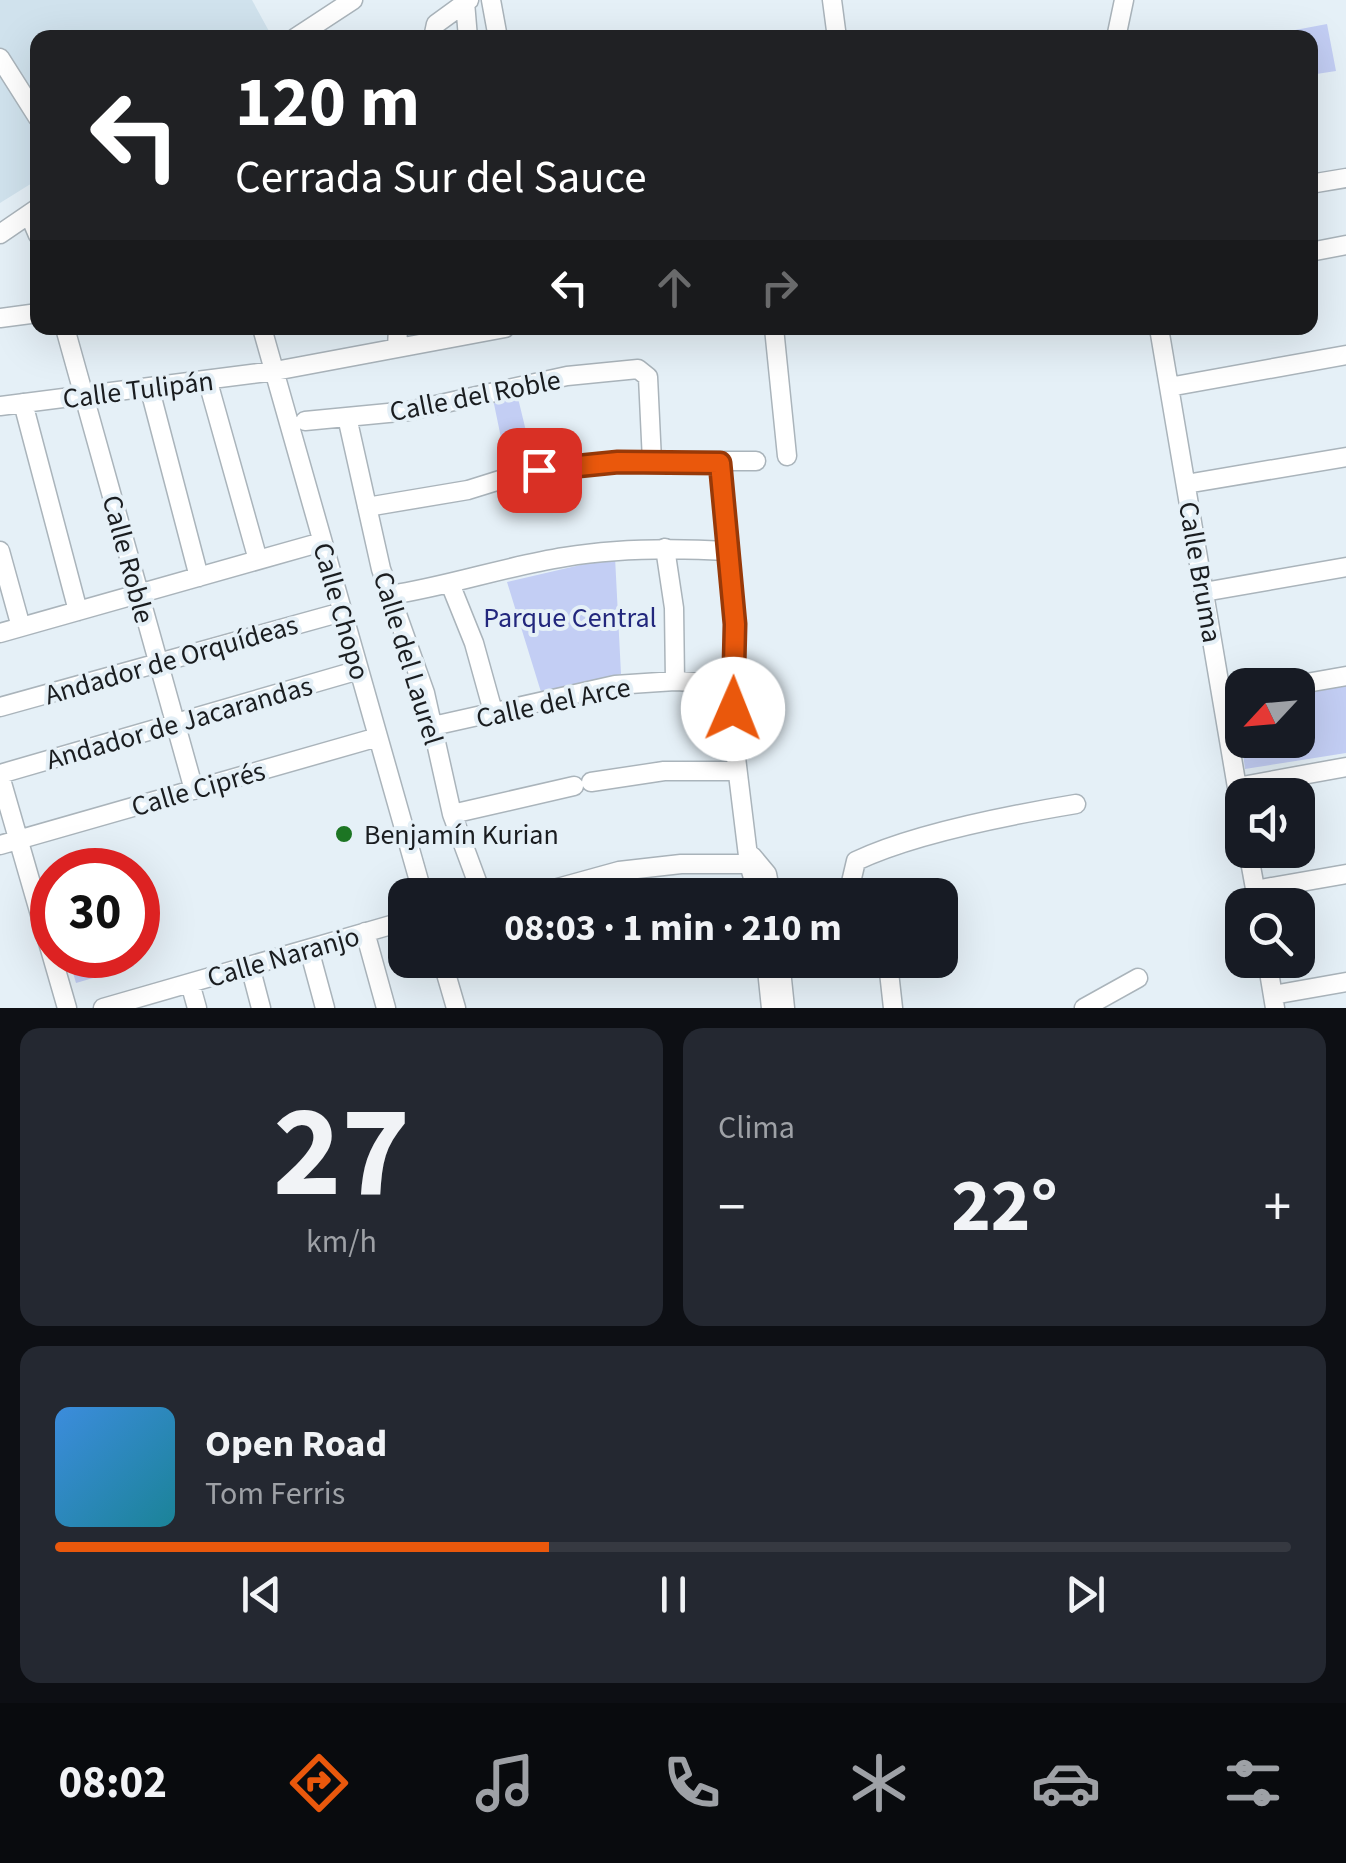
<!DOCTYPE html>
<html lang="es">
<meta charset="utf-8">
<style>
:root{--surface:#171b24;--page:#242831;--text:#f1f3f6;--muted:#9ea1a6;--line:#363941;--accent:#ea580c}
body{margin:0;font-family:"Source Sans 3",sans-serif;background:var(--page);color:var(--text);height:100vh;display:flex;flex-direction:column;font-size:38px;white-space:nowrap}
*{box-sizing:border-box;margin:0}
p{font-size:32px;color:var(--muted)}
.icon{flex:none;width:55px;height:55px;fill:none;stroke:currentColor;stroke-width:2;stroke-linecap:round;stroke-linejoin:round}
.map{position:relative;height:1008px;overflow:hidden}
.drawer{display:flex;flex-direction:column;gap:20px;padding:20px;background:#0d0f14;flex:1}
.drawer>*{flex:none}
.top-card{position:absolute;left:30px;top:30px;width:1288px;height:305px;border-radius:20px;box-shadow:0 10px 40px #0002;background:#202124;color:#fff;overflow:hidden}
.needle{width:65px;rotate:244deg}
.buttons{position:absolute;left:1225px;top:668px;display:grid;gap:20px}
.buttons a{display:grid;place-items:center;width:90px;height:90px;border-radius:20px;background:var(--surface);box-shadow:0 10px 40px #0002;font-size:50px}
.speed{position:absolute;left:30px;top:848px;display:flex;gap:20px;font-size:50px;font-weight:700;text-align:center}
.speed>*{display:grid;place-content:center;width:130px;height:130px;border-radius:50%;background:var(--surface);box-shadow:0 10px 40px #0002;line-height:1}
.speed .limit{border:15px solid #d22;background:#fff;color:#111}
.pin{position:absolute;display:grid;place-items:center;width:85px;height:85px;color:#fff;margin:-42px;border-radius:20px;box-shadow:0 5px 15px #0006}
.me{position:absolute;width:110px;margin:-55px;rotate:1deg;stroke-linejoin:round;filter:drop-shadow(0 0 8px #0008)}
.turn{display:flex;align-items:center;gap:35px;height:210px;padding:0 40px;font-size:45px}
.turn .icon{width:130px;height:130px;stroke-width:2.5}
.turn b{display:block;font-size:70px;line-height:85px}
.lanes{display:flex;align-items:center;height:95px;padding:0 40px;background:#0003;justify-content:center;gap:50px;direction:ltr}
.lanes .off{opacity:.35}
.big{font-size:75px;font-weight:700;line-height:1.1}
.drawer .widget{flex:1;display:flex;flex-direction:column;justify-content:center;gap:15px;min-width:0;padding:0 35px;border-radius:20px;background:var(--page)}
.drawer .dial{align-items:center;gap:0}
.dial b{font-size:130px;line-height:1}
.song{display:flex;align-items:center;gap:30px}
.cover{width:120px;height:120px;border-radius:15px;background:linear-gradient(135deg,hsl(210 70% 55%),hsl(190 70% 35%))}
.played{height:10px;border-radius:5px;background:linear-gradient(90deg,var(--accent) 40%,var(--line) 40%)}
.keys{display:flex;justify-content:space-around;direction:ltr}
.heat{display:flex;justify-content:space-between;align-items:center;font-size:55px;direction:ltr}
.drawer .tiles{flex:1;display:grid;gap:20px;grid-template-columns:1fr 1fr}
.widget:last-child{grid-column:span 2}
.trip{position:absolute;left:388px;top:878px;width:570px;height:100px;border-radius:20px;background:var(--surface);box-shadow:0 10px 40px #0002;font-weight:700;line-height:100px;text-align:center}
.tab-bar{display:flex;height:160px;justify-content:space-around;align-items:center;background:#090b0e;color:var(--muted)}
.tab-bar .icon{width:70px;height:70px}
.tab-bar .on{color:var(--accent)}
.tab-bar b{font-size:45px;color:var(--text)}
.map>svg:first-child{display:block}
.built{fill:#d0e2ed}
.green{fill:#c3cef4}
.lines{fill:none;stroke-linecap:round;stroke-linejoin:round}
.minor-casing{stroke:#aab4bb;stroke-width:21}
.minor{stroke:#fff;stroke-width:18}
.route-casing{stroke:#983908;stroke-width:25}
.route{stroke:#ea580c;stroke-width:18}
.poi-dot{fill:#1c7523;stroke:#e5f0f7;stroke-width:4}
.labels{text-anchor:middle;stroke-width:8;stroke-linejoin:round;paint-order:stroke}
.street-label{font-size:28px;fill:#1a1d20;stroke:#e5f0f7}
.park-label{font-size:28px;fill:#22277d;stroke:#e5f0f7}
.poi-label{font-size:28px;fill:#1a1d20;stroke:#e5f0f7;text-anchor:start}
</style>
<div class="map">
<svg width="1346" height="1008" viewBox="0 0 1346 1008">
<rect width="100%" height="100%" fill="#e5f0f7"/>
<path class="built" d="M0 0H252L270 33 262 37 38 38 37 180 0 203Z"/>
<path class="green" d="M1327 24 1336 71 1310 75V38L1274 34Z
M517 394 533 460 507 467 493 399Z
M615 557 621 674 541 692 507 582Z
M1346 685V753L1245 769 1237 706 1242 705V740H1298V695Z
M68 955H130L134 966 76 983Z"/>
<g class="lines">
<g class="minor-casing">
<path id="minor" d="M491 0 498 38
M832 0 837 38
M465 2 468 38
M295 38 353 0
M433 38 436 24 469 0
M1116 38 1124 0
M0 58 38 118
M1310 184 1346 178
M29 214 38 235
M0 234 38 208
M1310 252 1346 245
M0 318 38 313
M65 328 194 790
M262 328 423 895
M774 328 787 456
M1159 328 1242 817
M397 348 398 328
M208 382 258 560
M1169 387 1346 355
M150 390 199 577
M23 403 78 611
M0 406 275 371 505 328
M347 417 381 569 425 693 452 814 482 895
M305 421 409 411 567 376 638 369 648 377 652 461
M720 463 735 624 733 733 749 864 758 895
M528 472 619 461H756
M1186 484 1346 457
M367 507 468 490 516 475
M665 548 674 608 675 681
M0 551 21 627
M451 586 474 643 494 715
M1204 592 1346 567
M390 595C450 586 506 566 565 557 619 548 674 548 728 551
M0 633 322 542
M1295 685 1346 676
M0 707 342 612
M433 726 615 685 675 681 733 684
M0 774 359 670
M0 776 67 1008
M591 782 664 771H736
M1237 787 1346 767
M452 814 574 786
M0 845 378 737
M1248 850 1258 905
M752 856 767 874 771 895
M1255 890 1346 874
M532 895 619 871 681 864H758
M848 895 856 861C915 833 1010 815 1076 804
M365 932 386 1008
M309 949 325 1008
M442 960 456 1008
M766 960 771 1008
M780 960 785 1008
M881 960 889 972 893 1008
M1267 960 1275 1008
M250 966 261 1008
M190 983 197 1008
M1273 995 1346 982
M103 1008 405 921
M1084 1008 1138 978"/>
</g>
<use href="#minor" class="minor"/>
</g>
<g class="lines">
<g class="route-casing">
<path id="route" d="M539 470 618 462 720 463 735 624 733 709"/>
</g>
<use href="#route" class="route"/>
</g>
<circle class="poi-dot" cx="344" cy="834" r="10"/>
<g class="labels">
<g class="street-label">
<text transform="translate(138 389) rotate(-7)" y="10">Calle Tulipán</text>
<text transform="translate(475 395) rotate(-11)" y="10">Calle del Roble</text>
<text transform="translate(129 559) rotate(75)" y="10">Calle Roble</text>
<text transform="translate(1201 572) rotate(80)" y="10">Calle Bruma</text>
<text transform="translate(342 611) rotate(74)" y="10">Calle Chopo</text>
<text transform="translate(409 658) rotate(73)" y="10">Calle del Laurel</text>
<text transform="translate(171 659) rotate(-16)" y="10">Andador de Orquídeas</text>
<text transform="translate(553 702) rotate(-12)" y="10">Calle del Arce</text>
<text transform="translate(179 722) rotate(-16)" y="10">Andador de Jacarandas</text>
<text transform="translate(198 788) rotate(-16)" y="10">Calle Ciprés</text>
<text transform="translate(283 956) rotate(-16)" y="10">Calle Naranjo</text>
</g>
<g class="park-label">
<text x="570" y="627">Parque Central</text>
</g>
<g class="poi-label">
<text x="364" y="844">Benjamín Kurian</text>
</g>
</g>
</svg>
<div class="buttons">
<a><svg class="needle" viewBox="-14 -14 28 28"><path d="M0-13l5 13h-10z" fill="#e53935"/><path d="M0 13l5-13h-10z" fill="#9ea1a6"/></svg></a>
<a><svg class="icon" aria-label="sound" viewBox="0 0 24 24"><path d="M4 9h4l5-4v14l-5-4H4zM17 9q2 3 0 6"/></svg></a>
<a><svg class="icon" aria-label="search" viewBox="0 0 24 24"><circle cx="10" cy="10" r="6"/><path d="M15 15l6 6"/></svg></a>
</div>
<div class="speed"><div class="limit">30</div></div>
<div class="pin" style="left:539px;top:470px;background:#d93025"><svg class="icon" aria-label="arrive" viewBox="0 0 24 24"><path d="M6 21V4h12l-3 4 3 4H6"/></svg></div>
<svg class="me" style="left:733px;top:709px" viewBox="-20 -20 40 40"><circle r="19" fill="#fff"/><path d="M0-13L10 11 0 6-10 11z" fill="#ea580c"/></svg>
<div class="trip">08:03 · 1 min · 210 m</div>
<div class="top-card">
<div class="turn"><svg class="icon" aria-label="left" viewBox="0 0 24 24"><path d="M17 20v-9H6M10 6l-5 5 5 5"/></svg><div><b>120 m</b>Cerrada Sur del Sauce</div></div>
<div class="lanes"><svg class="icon" aria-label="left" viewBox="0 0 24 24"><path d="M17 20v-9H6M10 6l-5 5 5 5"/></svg><svg class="icon off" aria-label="ahead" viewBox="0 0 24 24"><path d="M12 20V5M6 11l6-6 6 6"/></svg><svg class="icon off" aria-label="right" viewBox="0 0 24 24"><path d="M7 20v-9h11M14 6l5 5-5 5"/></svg></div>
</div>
</div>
<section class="drawer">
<div class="tiles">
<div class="widget dial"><b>27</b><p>km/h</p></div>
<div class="widget"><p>Clima</p>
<div class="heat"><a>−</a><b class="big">22°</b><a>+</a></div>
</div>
<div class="widget">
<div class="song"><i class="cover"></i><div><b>Open Road</b><p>Tom Ferris</p></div></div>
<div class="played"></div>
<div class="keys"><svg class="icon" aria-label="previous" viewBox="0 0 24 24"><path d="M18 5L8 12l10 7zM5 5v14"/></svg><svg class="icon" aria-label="pause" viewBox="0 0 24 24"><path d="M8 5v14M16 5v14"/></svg><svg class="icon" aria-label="next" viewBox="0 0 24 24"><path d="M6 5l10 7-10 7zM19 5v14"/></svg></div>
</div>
</div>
</section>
<nav class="tab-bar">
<b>08:02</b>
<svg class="icon on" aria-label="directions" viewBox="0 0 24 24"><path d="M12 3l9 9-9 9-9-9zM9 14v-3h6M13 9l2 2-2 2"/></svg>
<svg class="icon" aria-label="music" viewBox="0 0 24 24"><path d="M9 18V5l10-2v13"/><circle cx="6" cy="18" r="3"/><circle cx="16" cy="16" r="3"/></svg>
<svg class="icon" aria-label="phone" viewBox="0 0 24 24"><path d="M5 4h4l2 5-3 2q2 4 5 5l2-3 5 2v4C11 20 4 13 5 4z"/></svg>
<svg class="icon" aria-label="climate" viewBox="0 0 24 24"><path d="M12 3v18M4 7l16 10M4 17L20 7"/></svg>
<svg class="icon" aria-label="car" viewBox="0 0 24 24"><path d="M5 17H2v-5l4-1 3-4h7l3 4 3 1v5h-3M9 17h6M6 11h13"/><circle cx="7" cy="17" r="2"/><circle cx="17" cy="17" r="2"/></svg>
<svg class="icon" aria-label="filters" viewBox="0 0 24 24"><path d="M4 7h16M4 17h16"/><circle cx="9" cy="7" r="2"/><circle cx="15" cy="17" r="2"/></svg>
</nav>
